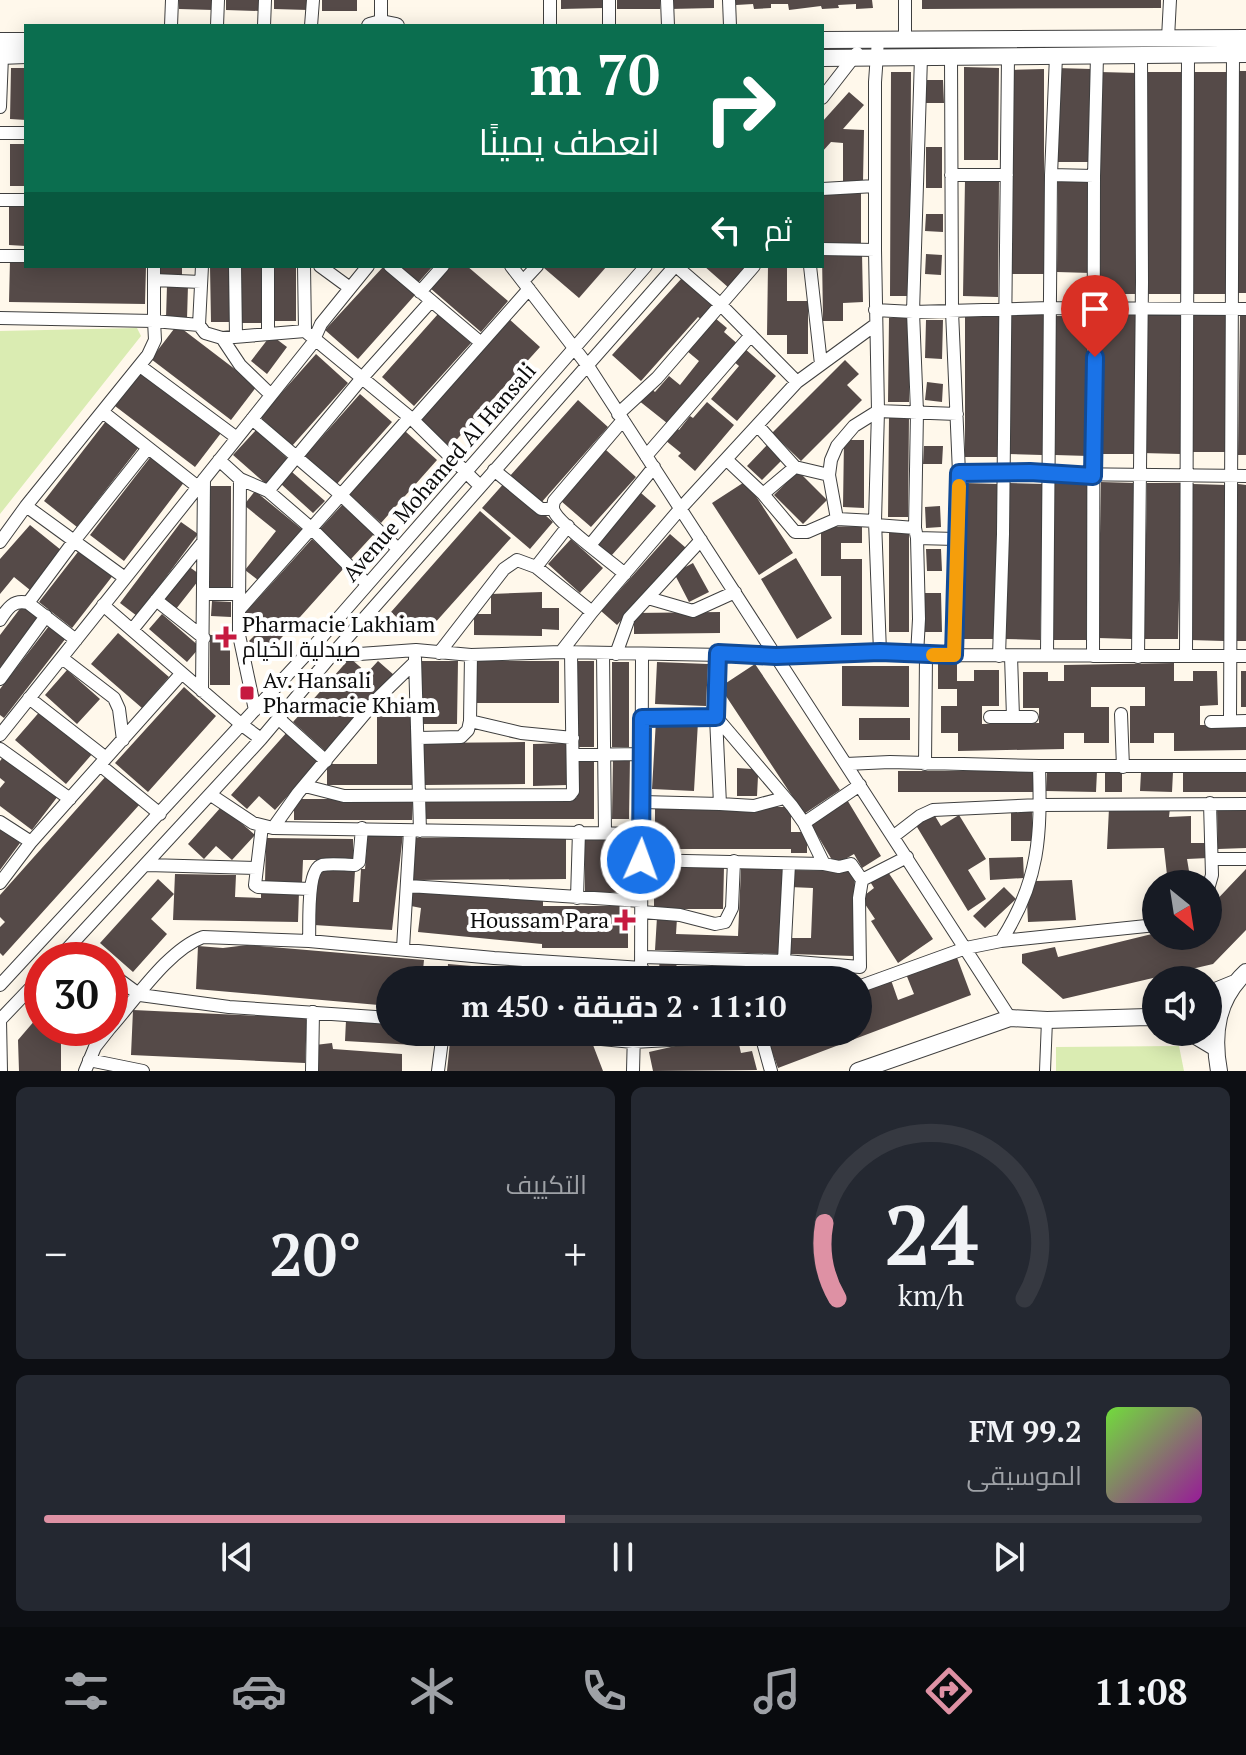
<!DOCTYPE html>
<html lang="ar">
<meta charset="utf-8">
<style>
:root{--surface:#171b24;--page:#242831;--text:#f1f3f6;--muted:#9ea1a6;--line:#363941;--accent:#de91a4}
body{margin:0;font-family:"PT Serif",Cairo,serif;background:var(--page);color:var(--text);direction:rtl;height:100vh;display:flex;flex-direction:column;font-size:30px;white-space:nowrap}
*{box-sizing:border-box;margin:0}
p{font-size:26px;color:var(--muted)}
.icon{flex:none;width:44px;height:44px;fill:none;stroke:currentColor;stroke-width:2;stroke-linecap:round;stroke-linejoin:round}
.map{position:relative;height:1071px;overflow:hidden;direction:ltr}
.sheet{display:flex;flex-direction:column;gap:16px;padding:16px;background:#0d0f14;flex:1}
.sheet>*{flex:none}
.hud{position:absolute;left:24px;top:24px;width:800px;height:244px;border-radius:0px;box-shadow:0 4px 20px #0003;direction:rtl;background:#0b6e4f;color:#fff;overflow:hidden}
.needle{width:52px;rotate:150deg}
.controls{position:absolute;left:1142px;top:870px;display:grid;gap:16px}
.controls a{display:grid;place-items:center;width:80px;height:80px;border-radius:50%;background:var(--surface);box-shadow:0 4px 20px #0003;font-size:40px}
.speed{position:absolute;left:24px;top:942px;display:flex;gap:16px;font-size:40px;font-weight:700;text-align:center}
.speed>*{display:grid;place-content:center;width:104px;height:104px;border-radius:50%;background:var(--surface);box-shadow:0 4px 20px #0003;line-height:1}
.speed .limit{border:12px solid #d22;background:#fff;color:#111}
.pin{position:absolute;display:grid;place-items:center;width:68px;height:68px;color:#fff;margin:-82px -34px;border-radius:50% 50% 50% 0;rotate:-45deg;box-shadow:0 0 8px #0007}
.pin .icon{rotate:45deg}
.me{position:absolute;width:88px;margin:-44px;rotate:2deg;stroke-linejoin:round;filter:drop-shadow(0 0 6px #0008)}
.turn{display:flex;align-items:center;gap:28px;height:168px;padding:0 32px;font-size:36px}
.turn .icon{width:104px;height:104px;stroke-width:2.5}
.turn b{display:block;font-size:56px;line-height:68px}
.then{display:flex;align-items:center;height:76px;padding:0 32px;background:#0003;gap:16px;font-size:30px}
.big{font-size:60px;font-weight:700;line-height:1.1}
.sheet .tile{flex:1;display:flex;flex-direction:column;justify-content:center;gap:12px;min-width:0;padding:0 28px;border-radius:12px;background:var(--page)}
.sheet .dial{align-items:center;gap:0}
.dial svg{height:208px;overflow:visible;fill:none;stroke:var(--line);stroke-width:7;stroke-linecap:round;text-anchor:middle}
.dial text{fill:var(--text);stroke:none}
.song{display:flex;align-items:center;gap:24px}
.cover{width:96px;height:96px;border-radius:12px;background:linear-gradient(135deg,hsl(100 70% 55%),hsl(300 70% 35%))}
.played{height:8px;border-radius:4px;background:linear-gradient(90deg,var(--accent) 45%,var(--line) 45%)}
.keys{display:flex;justify-content:space-around;direction:ltr}
.heat{display:flex;justify-content:space-between;align-items:center;font-size:44px;direction:ltr}
.sheet .tiles{flex:1;display:grid;gap:16px;grid-template-columns:1fr 1fr}
.tile:last-child{grid-column:span 2}
.trip{position:absolute;left:376px;top:966px;width:496px;height:80px;border-radius:40px;background:var(--surface);box-shadow:0 4px 20px #0003;font-weight:700;line-height:80px;text-align:center;direction:rtl}
.dock{display:flex;height:128px;justify-content:space-around;align-items:center;background:#090b0e;color:var(--muted)}
.dock .icon{width:56px;height:56px}
.dock .current{color:var(--accent)}
.dock b{font-size:36px;color:var(--text)}
.map>svg:first-child{display:block}
.green{fill:#daecb2}
.building{fill:#554a48}
.lines{fill:none;stroke-linecap:round;stroke-linejoin:round}
.pedestrian-casing{stroke:#3f3f3f;stroke-width:12}
.minor-casing{stroke:#3f3f3f;stroke-width:14}
.tertiary-casing{stroke:#3f3f3f;stroke-width:18}
.pedestrian{stroke:#fff;stroke-width:10}
.minor{stroke:#fff;stroke-width:12}
.tertiary{stroke:#fff;stroke-width:16}
.route-casing{stroke:#114b97;stroke-width:20}
.route{stroke:#1a73e8;stroke-width:14}
.slow{stroke:#f59e0b;stroke-width:14}
.poi-dot{fill:#c61a40;stroke:#fff;stroke-width:3}
.labels{text-anchor:middle;stroke-width:8;stroke-linejoin:round;paint-order:stroke}
.street-label{font-size:22px;fill:#0c0c0c;stroke:#fff}
.poi-label{font-size:22px;fill:#0c0c0c;stroke:#fff;text-anchor:start}
</style>
<div class="map">
<svg width="1246" height="1071" viewBox="0 0 1246 1071">
<rect width="100%" height="100%" fill="#fff8eb"/>
<path class="green" d="M137 328 141 336 0 514V331Z
M1179 1046 1184 1071H1056V1047Z"/>
<path class="building" d="M179 0H213V10L179 9Z
M226 0H260V11L226 10Z
M274 0H308V10L274 9Z
M322 0H357V11H322Z
M561 0H604V8L561 9Z
M617 0H660V9H617Z
M670 0H714V8L670 9Z
M736 0H872L873 8 856 9V4L838 5 839 8 822 9 821 6 789 10 788 4H771V8L754 9 753 4 736 5Z
M922 0H1161V8L922 9Z
M964 67 999 68 998 160H964Z
M11 68H26V120L10 119Z
M1057 68 1091 69 1090 162H1056Z
M1044 69V274H1010V70Z
M1234 71H1246V293H1236Z
M891 72H911L910 296H890Z
M1100 72 1138 73 1137 294H1098Z
M1144 72H1183L1184 294H1145Z
M1192 72H1230L1229 294H1191Z
M925 80H943L944 103H925Z
M849 92 864 105 843 129 864 130 863 182H843V143L831 142 822 152V122Z
M10 144H26V186H10Z
M926 147H942V188H926Z
M1058 179 1092 180 1091 273 1057 272Z
M965 180H999L998 297 963 296Z
M822 191H861V244H822Z
M9 203H26V246L9 245Z
M926 214H943V232L925 231Z
M862 253 863 302 843 303V321H823L822 254Z
M926 254 942 255 941 275 925 274Z
M10 260H26V266H146L145 304 9 302Z
M160 266H182V275H160Z
M210 266H232V322H211Z
M241 266H263V323H241Z
M274 266H296V321H274Z
M395 266H433L416 285Z
M449 266H467L508 301 481 332 430 288Z
M545 266H607L579 298 544 268Z
M704 266H749L729 288Z
M768 266H787V301H808V354H787V335H767Z
M383 267 415 295 358 359 325 330Z
M682 278 713 306 702 320 698 317 641 381 612 355Z
M167 285H188L187 319 166 318Z
M1192 313H1230L1231 452H1193Z
M438 314 471 343 414 406 382 377Z
M1009 315H1044L1042 455 1008 454Z
M1098 315H1137V454H1098Z
M1143 315H1182L1181 454 1142 453Z
M1240 315H1246V455H1238Z
M1056 316H1091L1089 456 1055 455Z
M909 317V402H888L889 318Z
M965 317H999V457H965Z
M508 318 540 347 450 447 417 418Z
M715 318 727 328 724 332 740 346 672 427 638 400 649 387 655 392 669 376 680 385 699 361 687 351Z
M926 320H943L942 359 925 358Z
M177 325 257 386 231 420 151 359Z
M271 335 287 347 267 374 251 361Z
M744 348 776 376 737 421 711 399 739 366 733 361Z
M316 354 348 383 292 446 260 417Z
M845 360 859 374 847 385 862 400 801 461 772 433Z
M141 372 221 433 195 467 115 406Z
M927 382 943 384 942 402 925 400Z
M360 394 392 422 336 485 304 457Z
M578 400 608 427 540 504 509 477Z
M707 402 734 425 695 471 678 456 681 453 665 440 676 427 679 430 690 416 693 418Z
M889 416H909L908 517H888Z
M106 421 139 447 77 527 44 501Z
M256 430 288 459 266 484 233 455Z
M405 431 437 460 381 523 349 494Z
M844 440H864V508L843 507Z
M770 442 785 457 762 480 747 466Z
M924 446H943L942 464H923Z
M606 450 636 477 591 527 561 501Z
M152 455 185 481 124 561 90 535Z
M798 471 827 500 803 524 774 495Z
M292 472 325 501 313 513 281 484Z
M506 481 553 522 530 549 482 508Z
M746 481 793 553 759 575 712 503Z
M1101 482 1135 483 1132 639 1098 638Z
M964 483 998 484 995 639H961Z
M1009 483 1044 484 1040 640 1006 639Z
M1055 483 1090 484 1086 640H1052Z
M1147 483H1182L1178 639H1144Z
M1193 484 1227 485 1224 641 1190 640Z
M1238 484 1246 485V641H1235Z
M209 486H231V588L210 589Z
M255 491 304 531 262 583 245 570 276 531 244 505Z
M641 493 656 506 611 556 596 543Z
M342 505 374 534 351 559 319 530Z
M940 506 941 527 926 528 925 507Z
M480 511 511 538 425 634 409 621 405 625 391 612Z
M181 522 198 534 137 616 120 603Z
M30 525 61 550 30 590 14 577 0 594V559Z
M862 526V543H841V559H862V635H841V576H821V527Z
M889 531H909V632H889Z
M670 534 686 548 617 625 601 611Z
M312 539 344 568 265 656 249 641 260 630 243 615Z
M571 539 603 568 580 593 548 564Z
M81 548 114 574 72 628 39 602Z
M926 549H941L942 571H927Z
M796 558 832 618 797 639 761 579Z
M693 563 709 592 689 602 674 573Z
M188 566 202 576 176 609 163 598Z
M542 592V608H559V630L542 629V636L474 635V614H491V594Z
M925 593H941L942 632H925Z
M212 601 231 602V617L211 616Z
M22 606 39 619 0 668V635Z
M720 612V633L634 634V613Z
M162 614 200 647 187 662 149 629Z
M49 626 66 638 4 718 0 715V689Z
M118 633 169 677 142 708 91 664Z
M210 635H230V685H210Z
M350 658 367 673 378 661 394 675 325 751 293 722Z
M422 661H458L457 724H421Z
M475 661H559V703H475Z
M577 661H594V747H577Z
M612 662H629V747H612Z
M657 662 708 664 706 706 655 704Z
M938 662H957V681H974V670H999V706H982V724L1039 723V708H1023V672H1048V681H1064V665L1174 663V681H1193V671H1217L1218 705 1200 706V725H1246V750L1174 751V733H1154V743H1130V706H1145V687H1091V707H1109V743H1084V733H1064V749L958 751V733H941V706H957V689H938Z
M755 664 840 790 804 814 720 687Z
M842 666H909V707L842 706Z
M67 670 100 699 77 724 45 695Z
M1241 671H1246V707H1241Z
M184 687 216 716 148 792 115 763Z
M377 700 413 701V785H327V764H377Z
M42 709 93 753 66 784 15 740Z
M859 718H910V740H859Z
M656 720 698 722 694 791 652 789Z
M288 731 320 760 275 810 259 796 247 809 231 795Z
M525 742V784L424 785V743Z
M567 743V785L533 786V744Z
M4 756 58 796 32 830 0 806V788L5 782 0 778V761Z
M577 756H594V819H424V798H577Z
M613 757H630L629 819H612Z
M737 768 752 769 758 776 757 796H737Z
M898 771H1034V792H898Z
M1047 771H1097L1096 792 1046 791Z
M1105 771H1122V792H1105Z
M1183 771H1246V792H1183Z
M1141 772H1173L1172 792 1140 791Z
M107 775 140 804 3 956 0 953V927L5 922 0 917V895Z
M846 798 881 856 862 868 854 854 835 865 809 821Z
M294 799H413L412 820H294Z
M222 806 255 835 232 860 216 846 204 859 188 844Z
M1246 806V848L1218 849 1217 807Z
M655 807H791V832H807V853H791V849H655Z
M1011 807H1032V841H1011Z
M1109 808H1170L1169 817 1191 816V843H1208V858L1187 859 1191 883 1168 884 1164 848 1107 849Z
M932 811 941 826 959 815 986 859 968 870 986 899 968 911 914 822Z
M0 828 20 843 0 870Z
M368 831 403 834 392 930 314 925 318 871H355L353 902H359L361 869H365Z
M566 837V879L414 880 413 838Z
M266 838 353 839V860H303L302 883H265Z
M585 839H628L627 892H585Z
M1023 857 1024 878 990 880 989 858Z
M654 867H724L723 909H654Z
M741 868 783 869 780 954 655 950 657 917 677 918 676 934 738 936Z
M886 869 933 939 898 963 871 921 875 919 861 898 874 888 869 880Z
M1246 869V930L1213 964 1063 999 1022 963V954L1055 947 1058 957 1156 933V936H1208V909Z
M790 870 855 871 853 956 790 954 791 938H811L813 888 790 887Z
M175 874 236 875 235 897 261 898V891L299 892 298 922 173 920Z
M158 879 174 894 151 919 167 934 133 972 100 943Z
M1072 880 1076 920 1028 922 1027 902 1036 881Z
M1004 887 1016 899 985 928 973 916Z
M412 892 543 897V906H628V948H542V944L418 932 421 908 411 906Z
M247 945 424 960 422 980H390V1006L196 989 198 946 223 948Z
M956 955 971 995 778 1068 767 1038 782 1032H858V992L891 980 898 1000 914 994 906 974Z
M660 958 677 959 676 972 697 973V980H658Z
M448 964 614 978 613 980H447Z
M133 1010 307 1018 305 1063 131 1055Z
M42 1012V1028H83L73 1039H61V1071H19L18 1040Z
M346 1020 390 1023V1032H431V1046L345 1041Z
M451 1032 593 1045 603 1071H447Z
M737 1036 741 1053 752 1051 757 1070 653 1071 649 1052 715 1037Z
M332 1043 333 1049 402 1054V1071H315V1045Z"/>
<g class="lines">
<g class="pedestrian-casing">
<path id="pedestrian" d="M1045 1071 1047 1020"/>
</g>
<g class="minor-casing">
<path id="minor" d="M381 0V23
M609 0V26
M667 0 668 26
M729 0 730 26
M171 26 172 0
M217 26 218 0
M264 26 265 0
M311 26 313 0
M550 26V0
M1168 38 1170 0
M878 40 875 82V250L878 411 875 521 880 652
M905 41V0
M951 56 952 311 959 473 954 655
M822 98 857 53
M0 107 2 56
M0 133H26
M951 175H1007
M1051 175 1094 176
M822 189 875 186
M0 200H26
M822 249 875 250
M0 256H26
M154 266V321L199 325
M202 266 199 325 205 333 222 338 305 331 413 420 480 486
M235 266 236 337
M304 266 305 331
M320 266 350 288
M390 266 480 342
M511 266 588 366 1010 1018
M676 266 720 304 797 382
M810 266 821 364
M154 280 201 282
M523 281 537 266
M420 292 443 266
M875 310 913 312 1050 308 1246 309
M0 318 154 321 155 340 148 355 26 506 0 542
M268 332V266
M222 338 240 365 271 395
M140 366 237 438
M104 413 198 487
M618 414 657 378 754 266
M252 419 341 495 398 549
M413 420 529 289
M623 420 554 501C553 506 552 508 555 513 563 527 610 561 625 574
M758 426 795 467
M646 456 751 335
M219 460 240 479 239 610
M727 460 763 494 795 532H807L837 519 875 521
M494 470 541 509H553
M959 473 1246 476
M240 479 268 491 311 528 367 584
M268 491 362 378 431 301
M763 494 795 467 829 475
M26 506 125 578
M837 519 829 475 831 460 837 446 854 426 878 411 957 414
M876 525 915 528 917 538 956 539
M915 528 917 412 913 312 921 57
M917 538 919 619 917 655
M591 544 654 467
M536 567 592 612
M205 594H239
M648 598 693 611 735 592
M156 600 204 638
M28 603 74 541 148 448
M103 605 242 725 261 739
M0 620C7 609 13 599 28 603L76 640
M132 630 203 542
M313 647 331 656 416 650 471 655 561 652 776 656 880 652 926 655 1246 656
M561 652 592 612 680 509 797 382 875 325
M439 653 504 569 517 560 536 567 568 526
M603 653 605 832
M616 654 629 618 701 540
M471 655 470 721 521 733 573 738
M1047 655 1051 175 1056 56
M999 656 1003 534 1008 56
M1011 656 1013 717
M1093 656 1094 176 1097 56
M1186 656 1188 55
M1138 657 1142 282 1141 55
M62 658 114 698 119 709 123 740
M415 658 420 831
M0 679 46 616
M202 691 204 479
M29 698 106 758
M255 710 239 635V610L409 418
M1121 714 1123 767
M990 717H1032
M278 718 326 761
M1230 721 1233 54
M1211 722 1246 721
M0 735 312 344 321 324 368 266
M419 738 461 737 468 730 470 721
M0 749 70 799
M573 755 642 754
M846 764 890 762 1039 766H1246
M925 764 926 655
M100 765 160 814
M305 786 344 796 570 795 573 791 571 652
M211 795 253 823 273 828 642 834
M642 802 720 804 716 717 642 718
M720 804 754 806 784 798
M0 822 31 842
M804 823 860 785
M262 826 255 885 258 887 310 889
M273 828 298 793 378 698 415 662
M894 836 920 816 933 810 1040 805 1246 804
M1212 859H1246
M641 860 824 864 804 823 792 806 716 717 718 653
M824 864 839 867 851 864 862 880
M147 865 256 868
M0 883 31 842 181 674
M408 886 641 901
M1208 889 1212 875 1210 803
M577 898 579 831
M642 912 680 915 715 924 725 922 732 908 734 861
M309 941C310 926 306 869 322 865 332 863 345 865 355 865L359 862 362 828
M1001 941C1040 880 1041 836 1039 766
M72 944 94 960
M403 948 410 831
M642 957 785 961 860 967 859 898 862 880 907 857
M57 960 261 739 331 656 675 266
M110 973 140 995 229 1007 390 1018
M641 980 642 654
M783 980 789 864
M0 985 313 647 646 266
M858 987 966 948 1001 941 1156 925
M110 1028C136 999 168 950 203 937L309 941 494 958 642 968
M528 1032 633 1042 761 1035 764 1032
M761 1035 771 1071
M89 1060 143 1071
M1 1071 0 1020 42 976
M85 1071 95 1047 110 1028
M312 1071 313 1012
M438 1071 443 1032
M633 1071 634 1032"/>
</g>
<g class="tertiary-casing">
<path id="tertiary" d="M370 26 381 23 396 26
M822 40 1246 38
M0 41H26
M0 56 26 55
M822 58 1246 54
M1208 994 1235 983
M1189 1032 1214 1047
M858 1071 1010 1018 1047 1020 1148 1017 1156 1019
M1219 1071C1212 1033 1217 999 1246 972"/>
</g>
<use href="#pedestrian" class="pedestrian"/>
<use href="#minor" class="minor"/>
<use href="#tertiary" class="tertiary"/>
</g>
<g class="lines">
<g class="route-casing">
<path id="route" d="M641 860 642 718 716 717 718 653 776 656 880 652 954 655 959 473 1030 472 1093 476 1095 357"/>
</g>
<use href="#route" class="route"/>
<path class="slow" d="M933 655H954L959 486"/>
</g>
<g class="poi-dot">
<path d="M222 625h8v8h8v8h-8v8h-8v-8h-8v-8h8z"/>
<rect x="239" y="685" width="16" height="16" rx="4"/>
<path d="M621 908h8v8h8v8h-8v8h-8v-8h-8v-8h8z"/>
</g>
<g class="labels">
<g class="street-label">
<text transform="translate(439 472) rotate(-49)" y="8">Avenue Mohamed Al Hansali</text>
</g>
<g class="poi-label">
<text x="242" y="632">Pharmacie Lakhiam<tspan x="242" dy="25">صيدلية الخيام</tspan></text>
<text x="263" y="688">Av. Hansali<tspan x="263" dy="25">Pharmacie Khiam</tspan></text>
<text x="609" y="928" text-anchor="end">Houssam Para</text>
</g>
</g>
</svg>
<div class="controls">
<a><svg class="needle" viewBox="-14 -14 28 28"><path d="M0-13l5 13h-10z" fill="#e53935"/><path d="M0 13l5-13h-10z" fill="#9ea1a6"/></svg></a>
<a><svg class="icon" aria-label="sound" viewBox="0 0 24 24"><path d="M4 9h4l5-4v14l-5-4H4zM17 9q2 3 0 6"/></svg></a>
</div>
<div class="speed"><div class="limit">30</div></div>
<div class="pin" style="left:1095px;top:357px;background:#d93025"><svg class="icon" aria-label="arrive" viewBox="0 0 24 24"><path d="M6 21V4h12l-3 4 3 4H6"/></svg></div>
<svg class="me" style="left:641px;top:860px" viewBox="-20 -20 40 40"><circle r="17" fill="#1a73e8" stroke="#fff" stroke-width="3"/><path d="M0-11L8 9 0 5-8 9z" fill="#fff"/></svg>
<div class="trip">11:10 · 2 دقيقة · 450 m</div>
<div class="hud">
<div class="turn"><svg class="icon" aria-label="right" viewBox="0 0 24 24"><path d="M7 20v-9h11M14 6l5 5-5 5"/></svg><div><b>70 m</b>انعطف يمينًا</div></div>
<div class="then">ثم<svg class="icon" aria-label="left" viewBox="0 0 24 24"><path d="M17 20v-9H6M10 6l-5 5 5 5"/></svg></div>
</div>
</div>
<section class="sheet">
<div class="tiles">
<div class="tile dial"><svg viewBox="0 0 100 80">
<path d="M14 69A42 42 0 1 1 86 69"/>
<path d="M14 69A42 42 0 0 1 9 40" stroke="#de91a4"/>
<text x="50" y="56" font-size="32" font-weight="700">24</text>
<text x="50" y="72" font-size="11">km/h</text>
</svg></div>
<div class="tile"><p>التكييف</p>
<div class="heat"><a>−</a><b class="big">20°</b><a>+</a></div>
</div>
<div class="tile">
<div class="song"><i class="cover"></i><div><b>99.2 FM</b><p>الموسيقى</p></div></div>
<div class="played"></div>
<div class="keys"><svg class="icon" aria-label="previous" viewBox="0 0 24 24"><path d="M18 5L8 12l10 7zM5 5v14"/></svg><svg class="icon" aria-label="pause" viewBox="0 0 24 24"><path d="M8 5v14M16 5v14"/></svg><svg class="icon" aria-label="next" viewBox="0 0 24 24"><path d="M6 5l10 7-10 7zM19 5v14"/></svg></div>
</div>
</div>
</section>
<nav class="dock">
<b>11:08</b>
<svg class="icon current" aria-label="directions" viewBox="0 0 24 24"><path d="M12 3l9 9-9 9-9-9zM9 14v-3h6M13 9l2 2-2 2"/></svg>
<svg class="icon" aria-label="music" viewBox="0 0 24 24"><path d="M9 18V5l10-2v13"/><circle cx="6" cy="18" r="3"/><circle cx="16" cy="16" r="3"/></svg>
<svg class="icon" aria-label="phone" viewBox="0 0 24 24"><path d="M5 4h4l2 5-3 2q2 4 5 5l2-3 5 2v4C11 20 4 13 5 4z"/></svg>
<svg class="icon" aria-label="climate" viewBox="0 0 24 24"><path d="M12 3v18M4 7l16 10M4 17L20 7"/></svg>
<svg class="icon" aria-label="car" viewBox="0 0 24 24"><path d="M5 17H2v-5l4-1 3-4h7l3 4 3 1v5h-3M9 17h6M6 11h13"/><circle cx="7" cy="17" r="2"/><circle cx="17" cy="17" r="2"/></svg>
<svg class="icon" aria-label="filters" viewBox="0 0 24 24"><path d="M4 7h16M4 17h16"/><circle cx="9" cy="7" r="2"/><circle cx="15" cy="17" r="2"/></svg>
</nav>
